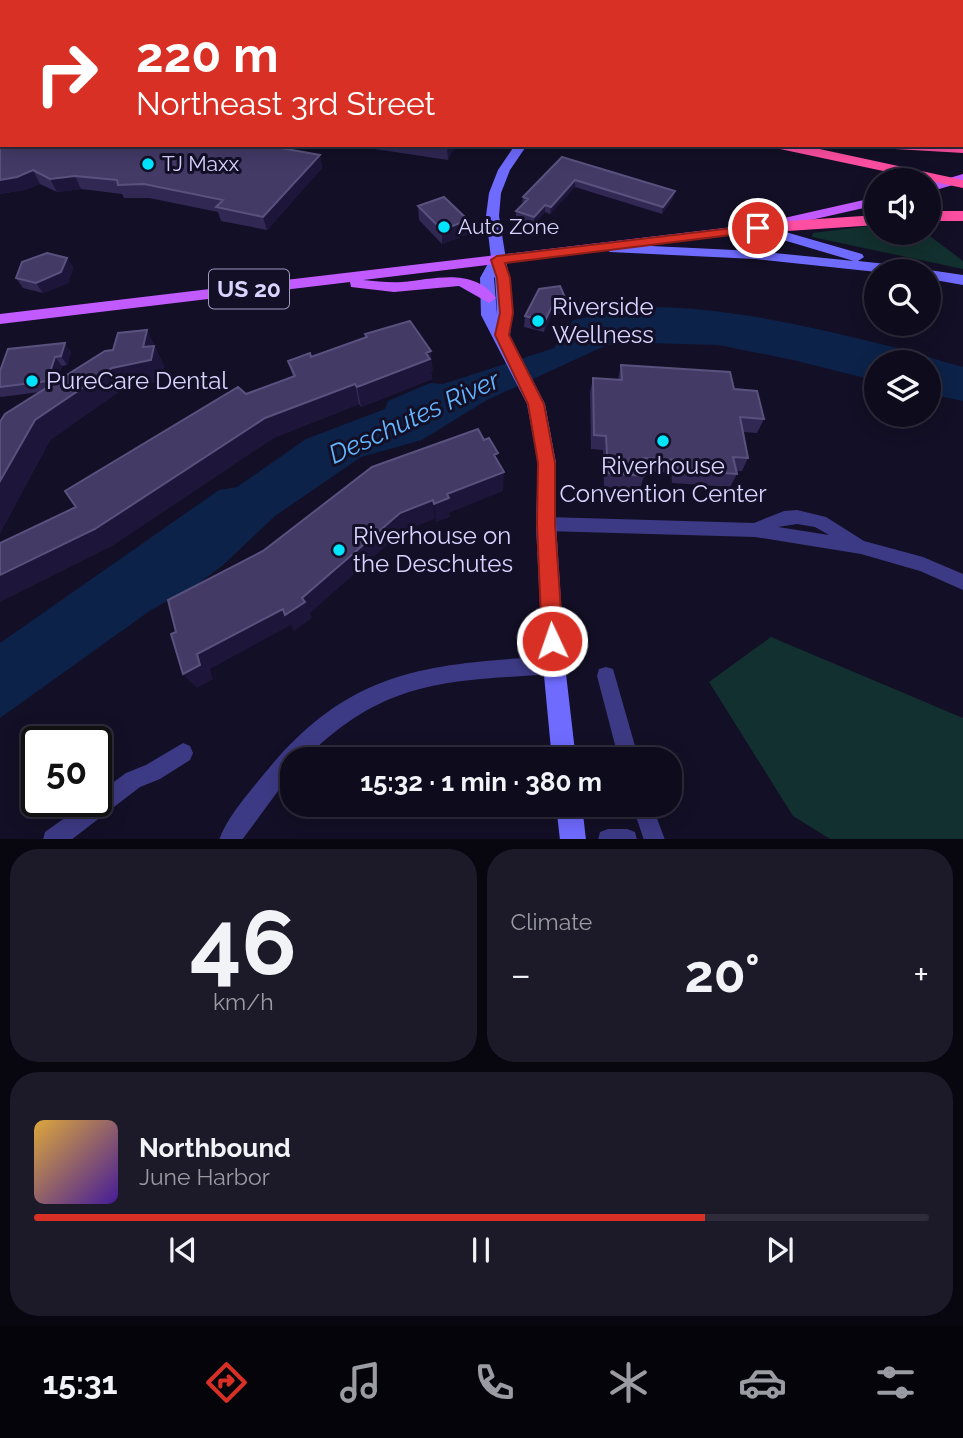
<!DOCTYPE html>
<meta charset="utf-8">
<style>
:root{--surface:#0e0b1c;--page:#1c1929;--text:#f1f3f6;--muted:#9b9ba3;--line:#2e2b3b;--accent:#d93025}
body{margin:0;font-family:Raleway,sans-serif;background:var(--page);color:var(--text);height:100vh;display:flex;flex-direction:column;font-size:26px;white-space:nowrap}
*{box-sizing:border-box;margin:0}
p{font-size:23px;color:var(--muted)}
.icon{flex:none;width:38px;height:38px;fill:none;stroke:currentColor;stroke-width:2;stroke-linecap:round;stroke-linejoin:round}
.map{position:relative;height:839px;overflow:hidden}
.panel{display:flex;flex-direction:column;gap:10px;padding:10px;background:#08060f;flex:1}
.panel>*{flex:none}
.guide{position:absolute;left:0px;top:0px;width:964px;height:147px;box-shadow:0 4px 18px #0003,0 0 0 2px var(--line);background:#d93025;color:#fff;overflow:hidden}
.controls{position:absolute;left:864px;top:168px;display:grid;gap:14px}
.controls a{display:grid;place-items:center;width:77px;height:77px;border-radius:50%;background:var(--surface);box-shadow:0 4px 18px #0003,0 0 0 2px var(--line);font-size:35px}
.speed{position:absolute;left:21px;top:726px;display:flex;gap:14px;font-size:35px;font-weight:700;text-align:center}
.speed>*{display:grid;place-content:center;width:91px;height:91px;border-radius:50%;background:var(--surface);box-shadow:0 4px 18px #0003,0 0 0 2px var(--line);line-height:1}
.speed .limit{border:4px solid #111;border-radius:10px;background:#fff;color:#111}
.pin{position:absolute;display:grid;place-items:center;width:60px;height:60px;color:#fff;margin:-30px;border:4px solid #fff;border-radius:50%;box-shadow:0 2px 7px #0007}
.me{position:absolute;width:77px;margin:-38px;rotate:357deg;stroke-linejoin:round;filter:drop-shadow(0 0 5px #0008)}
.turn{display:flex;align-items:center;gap:24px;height:147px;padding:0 21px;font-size:32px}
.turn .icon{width:91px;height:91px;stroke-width:2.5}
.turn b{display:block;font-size:49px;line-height:60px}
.big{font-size:52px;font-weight:700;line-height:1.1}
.panel .card{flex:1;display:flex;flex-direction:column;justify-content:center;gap:10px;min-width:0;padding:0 24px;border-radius:28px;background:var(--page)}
.panel .dial{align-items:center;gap:0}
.dial b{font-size:91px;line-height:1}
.song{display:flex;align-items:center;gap:21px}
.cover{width:84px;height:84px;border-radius:10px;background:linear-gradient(135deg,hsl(40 70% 55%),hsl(260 70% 35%))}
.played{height:7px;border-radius:4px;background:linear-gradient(90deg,var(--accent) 75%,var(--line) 75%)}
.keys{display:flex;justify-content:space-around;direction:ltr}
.heat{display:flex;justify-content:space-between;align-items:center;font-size:38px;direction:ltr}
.panel .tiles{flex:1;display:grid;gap:10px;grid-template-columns:1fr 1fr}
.card:last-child{grid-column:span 2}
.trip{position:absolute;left:280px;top:747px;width:402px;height:70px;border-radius:28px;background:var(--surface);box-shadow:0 4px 18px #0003,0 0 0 2px var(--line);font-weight:700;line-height:70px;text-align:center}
.tabs{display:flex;height:112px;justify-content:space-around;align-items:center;background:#06040b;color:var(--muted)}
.tabs .icon{width:49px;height:49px}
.tabs .selected{color:var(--accent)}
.tabs b{font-size:32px;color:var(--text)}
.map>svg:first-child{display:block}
.green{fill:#12302f}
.water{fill:#0c2248}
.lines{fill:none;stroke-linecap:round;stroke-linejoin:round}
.canal{fill:#0c2248;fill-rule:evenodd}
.street{fill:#3d3a85;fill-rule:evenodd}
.secondary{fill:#6f6bff;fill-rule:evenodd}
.primary{fill:#c25bff;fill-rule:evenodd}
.highway{fill:#ff4fa3;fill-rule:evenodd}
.wall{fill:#312854}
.shaded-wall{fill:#1d163a}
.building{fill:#433a66;stroke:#5a527e;stroke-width:2}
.route{fill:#d93025;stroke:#8d1f18;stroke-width:2}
.poi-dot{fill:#00e5ff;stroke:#130f26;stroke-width:2.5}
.labels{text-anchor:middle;stroke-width:6;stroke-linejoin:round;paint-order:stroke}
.far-poi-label{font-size:21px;fill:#d9d4ff;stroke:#130f26;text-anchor:start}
.shield{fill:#130f26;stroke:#9e99be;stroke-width:2}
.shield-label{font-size:23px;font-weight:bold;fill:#d9d4ff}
.poi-label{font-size:24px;fill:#d9d4ff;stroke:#130f26;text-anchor:start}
.water-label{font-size:26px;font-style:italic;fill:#62b6ff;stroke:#130f26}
</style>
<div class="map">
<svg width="963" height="840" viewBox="0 0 963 840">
<rect width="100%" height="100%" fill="#130f26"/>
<path class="green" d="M877 225V233H926L963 261V269L812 237 813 233Z
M771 637 963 718V839H830L793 816 709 682Z"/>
<path class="water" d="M653 307C736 308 820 329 901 349 922 354 942 362 963 367V401L929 394V362H877V381L793 360 718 345 648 343 607 345 487 400 422 440 361 457 275 516 222 566 195 586 151 610 0 718V643L219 490 237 487 306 439 385 409 388 401 430 383 443 384 554 348 573 320 615 312H637Z"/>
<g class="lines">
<path class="canal" d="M376 0H384L375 2Z
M405 0H413V2H405Z"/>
<path class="street" d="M797 510 826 517 864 541 923 557 963 574V590L920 571 861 554 755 537 546 531 540 529 538 524 540 519 546 517 754 523 784 511ZM797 524 815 527 829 535 778 527Z
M554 656 560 659 563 665 560 671 554 674C447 681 384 679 304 760H292V772L242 840H219C228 816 248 794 264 774 350 668 427 664 554 656Z
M606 667 613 669 639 760H619L597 676 599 669Z
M183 743 190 746 193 753 190 760 160 779 140 787 71 840H43L45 832 87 802H96V795L126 773 146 765Z
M632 805H652L665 840H644Z
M608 829H627L635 832 637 840H598L600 832Z"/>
<path class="secondary" d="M633 0H641L632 2Z
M766 0H780L782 2H767Z
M962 6H963V12H962Z
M515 145H527L510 170 501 193 499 216 510 284 512 309 510 336 545 404 556 463V524L565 665 576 760H552L543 665 536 524 538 463 527 404 481 315 480 278 491 258 486 216 489 193 498 170ZM495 277 497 309V314L494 278Z
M758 224 862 254 864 257 858 261 915 267 922 271 877 272 755 259 610 252 603 248 610 244 755 251 854 261 753 231 751 228Z
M929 270 963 275V285L929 279V271H924Z
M556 805H582L586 840H560Z"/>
<path class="primary" d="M963 174V182L929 192V184Z
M877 197V205L758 232 363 280C376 281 389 283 402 282 435 279 473 267 496 298L489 303 459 286 394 292 351 287 350 282 0 324V314L758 224Z"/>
<path class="highway" d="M0 40H2V46H0Z
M0 57H2V63H0Z
M773 145H801L963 180V188L780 149Z
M888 145H963V153L895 149Z
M929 211H963V221H929Z
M877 215V225L758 233 750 228 758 223Z"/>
</g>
<path class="wall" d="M0 71H2V119H0Z
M0 130 320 155 322 168 267 230 221 221 218 212 149 198H124L122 194 81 189 57 192 40 184 24 190 0 194Z
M348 145H455L448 160Z
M562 157 675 191 673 198 662 214 575 187 550 214 545 212 534 224 516 218V211L522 204 523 197Z
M418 206 468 220V234L442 244 419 220Z
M67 258 73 268 68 283 43 293 23 288 16 278Z
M560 286 567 302 566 312 552 314 544 332 524 327 525 316Z
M147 330 164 366 161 381 124 388 50 440 0 533V422L40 392 1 397 0 396V371L71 352 67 365 62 366 57 381 113 350Z
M365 334 433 371 431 372 432 379 361 407 359 404 273 438 110 547 76 507 246 394 293 377 288 361 311 357 365 337Z
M621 365 734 389 764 419 757 433 743 432 748 458 742 471H736L737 474 730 487 672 483 671 473 644 471V476L640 489 604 487 603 450 591 449 590 392 593 378 618 380Z"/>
<path class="shaded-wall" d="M448 145H455L448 160 447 146Z
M320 155 322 168 267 230 263 217Z
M33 170 40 184 24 190 0 194V180Z
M75 176 81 189 57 192 50 179Z
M575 180V187L550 214 551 207Z
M675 191 673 198 662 214 663 207Z
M545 205V212L534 224V217Z
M468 220V234L442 244V230Z
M67 258 73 268 68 283 43 293 36 283Z
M553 304 552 314 544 332 545 321Z
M147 330 164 366 161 381 124 388 50 440 0 533V481L35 420 143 347Z
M65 343 71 352 67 365 61 356Z
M431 351 433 371 431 372 432 379 361 407 357 387Z
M55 357 62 366 54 390 47 381Z
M355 384 359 404 273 438 110 547 0 602V575L265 418Z
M504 472 503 491 449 513 450 517 436 522 434 504 447 494Z
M433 500 435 519 403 531 310 613 312 618 294 631 291 625 210 669 213 679 197 688 183 674 197 654 302 598 400 513Z"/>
<path class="building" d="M657 0H700V2H656Z
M0 71H2V106H0Z
M0 130H2V145H264L320 155 263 217 216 207 223 200 144 184 118 185 117 180 75 176 50 179 33 170 17 177 0 180Z
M562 157 675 191 663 207 575 180 551 207 545 205 534 217 516 211 528 199 523 197Z
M444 197 468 220 442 230 418 206Z
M47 253 67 258 61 272 36 283 16 278 22 262Z
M560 286 567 302 553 304 545 321 525 316 539 289Z
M410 321 431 351 426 353 430 359 357 387 355 384 265 418 95 529 0 575V543L76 507 65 491 238 387 246 394 295 376 288 361 310 353 311 357 367 337 365 334Z
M147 330 143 347 154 346 151 360 112 368 35 420 0 481V422L5 414 105 351 113 350 118 333Z
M65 343 61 356 55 357 47 381 0 387V371L8 349Z
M621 365 730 372 734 389 757 391 764 419 740 417 748 458 733 457 737 474 677 470 676 460 643 458 644 476 608 473 606 436 594 435 593 378 622 380Z
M478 429 484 440 489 438 498 453 494 455 504 472 447 494 449 498 434 504 433 500 400 513 302 598 305 602 285 615 283 609 197 654 200 665 183 674 171 634 176 632 168 600 263 551 372 467Z"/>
<path class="route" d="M758 225 764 228 763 231 505 263 510 278 513 313 509 335 544 404 555 463V524L563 641 560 648 552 651 545 648 542 641 537 524 538 463 528 404 495 335 500 313 497 278 491 260 497 256Z"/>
<g class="poi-dot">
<circle cx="148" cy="164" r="7"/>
<circle cx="444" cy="227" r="7"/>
<circle cx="538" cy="321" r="7"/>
<circle cx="32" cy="381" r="7"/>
<circle cx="663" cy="441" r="7"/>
<circle cx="339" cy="550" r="7"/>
</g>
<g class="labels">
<g class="far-poi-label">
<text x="162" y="171">TJ Maxx</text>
<text x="458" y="234">Auto Zone</text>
</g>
<rect class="shield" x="209" y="269.5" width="80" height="39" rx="5"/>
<g class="shield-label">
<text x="249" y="297">US 20</text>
</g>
<g class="poi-label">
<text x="552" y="315">Riverside<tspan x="552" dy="28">Wellness</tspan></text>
<text x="46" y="389">PureCare Dental</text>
<text x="663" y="474" text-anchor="middle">Riverhouse<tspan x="663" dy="28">Convention Center</tspan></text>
<text x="353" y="544">Riverhouse on<tspan x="353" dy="28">the Deschutes</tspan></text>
</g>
<g class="water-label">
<text transform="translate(414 417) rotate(-25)" y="9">Deschutes River</text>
</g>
</g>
</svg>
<div class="controls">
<a><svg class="icon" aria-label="sound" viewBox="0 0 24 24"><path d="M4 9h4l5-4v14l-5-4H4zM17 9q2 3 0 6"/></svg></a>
<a><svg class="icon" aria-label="search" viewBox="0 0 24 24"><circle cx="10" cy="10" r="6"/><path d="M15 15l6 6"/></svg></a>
<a><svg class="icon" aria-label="layers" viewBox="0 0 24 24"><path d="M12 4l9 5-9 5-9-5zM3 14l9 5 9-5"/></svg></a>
</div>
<div class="speed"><div class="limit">50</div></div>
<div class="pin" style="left:758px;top:228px;background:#d93025"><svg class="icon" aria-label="arrive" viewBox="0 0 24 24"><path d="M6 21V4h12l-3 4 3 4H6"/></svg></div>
<svg class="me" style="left:552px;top:641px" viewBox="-20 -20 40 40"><circle r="17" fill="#d93025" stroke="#fff" stroke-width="3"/><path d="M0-11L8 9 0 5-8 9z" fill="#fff"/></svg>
<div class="trip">15:32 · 1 min · 380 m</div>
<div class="guide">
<div class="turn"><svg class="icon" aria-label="right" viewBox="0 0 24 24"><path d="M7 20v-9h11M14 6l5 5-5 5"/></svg><div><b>220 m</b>Northeast 3rd Street</div></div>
</div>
</div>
<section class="panel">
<div class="tiles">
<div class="card dial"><b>46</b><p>km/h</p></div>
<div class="card"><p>Climate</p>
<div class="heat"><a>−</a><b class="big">20°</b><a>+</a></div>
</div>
<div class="card">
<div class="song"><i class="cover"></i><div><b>Northbound</b><p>June Harbor</p></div></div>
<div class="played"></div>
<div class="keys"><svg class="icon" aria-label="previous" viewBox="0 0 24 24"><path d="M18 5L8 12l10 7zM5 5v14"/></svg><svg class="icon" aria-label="pause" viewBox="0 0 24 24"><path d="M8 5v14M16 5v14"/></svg><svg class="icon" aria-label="next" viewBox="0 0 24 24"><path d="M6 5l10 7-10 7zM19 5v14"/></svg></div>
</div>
</div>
</section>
<nav class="tabs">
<b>15:31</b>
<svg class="icon selected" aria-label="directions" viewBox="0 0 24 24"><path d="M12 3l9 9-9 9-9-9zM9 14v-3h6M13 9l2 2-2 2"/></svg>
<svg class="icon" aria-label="music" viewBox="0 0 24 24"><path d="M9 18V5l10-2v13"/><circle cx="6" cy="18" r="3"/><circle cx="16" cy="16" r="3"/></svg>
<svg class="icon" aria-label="phone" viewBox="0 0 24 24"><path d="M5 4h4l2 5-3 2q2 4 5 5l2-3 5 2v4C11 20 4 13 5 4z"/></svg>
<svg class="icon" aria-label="climate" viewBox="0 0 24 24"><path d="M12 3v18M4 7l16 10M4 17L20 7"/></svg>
<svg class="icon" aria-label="car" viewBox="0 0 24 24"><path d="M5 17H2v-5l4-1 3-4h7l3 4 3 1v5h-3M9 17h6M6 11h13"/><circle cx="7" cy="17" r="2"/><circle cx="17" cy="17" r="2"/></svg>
<svg class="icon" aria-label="filters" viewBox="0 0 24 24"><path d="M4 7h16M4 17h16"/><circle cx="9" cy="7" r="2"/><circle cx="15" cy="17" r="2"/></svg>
</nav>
